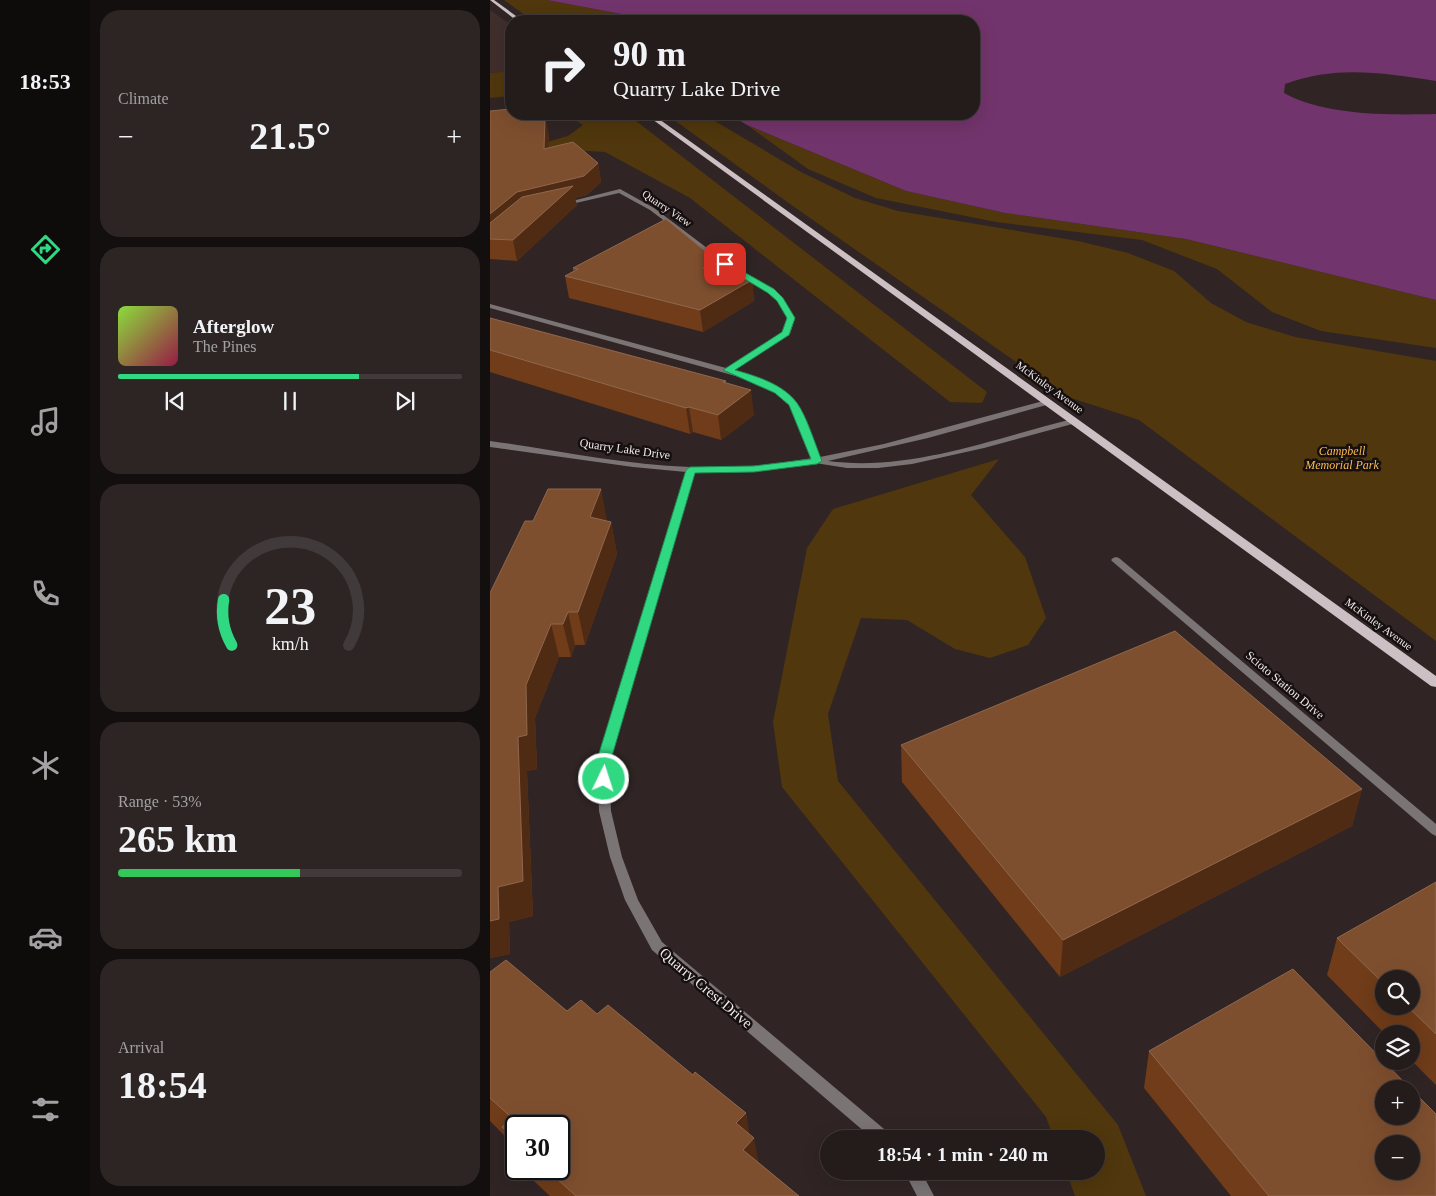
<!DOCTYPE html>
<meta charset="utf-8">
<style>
:root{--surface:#241c1b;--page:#2c2524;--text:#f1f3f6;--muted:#a3a1a3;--line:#413a3a;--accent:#31d882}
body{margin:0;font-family:Georgia,serif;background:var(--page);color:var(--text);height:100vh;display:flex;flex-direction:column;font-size:19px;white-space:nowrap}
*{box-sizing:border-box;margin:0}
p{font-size:16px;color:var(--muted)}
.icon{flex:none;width:28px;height:28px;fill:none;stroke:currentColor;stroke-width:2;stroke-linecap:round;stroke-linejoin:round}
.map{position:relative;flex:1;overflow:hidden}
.panel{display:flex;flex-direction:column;gap:10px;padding:10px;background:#140f0f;width:400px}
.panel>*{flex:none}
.top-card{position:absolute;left:15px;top:15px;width:475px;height:105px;border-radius:20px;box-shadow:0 5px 20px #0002,0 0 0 1px var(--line);background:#241c1b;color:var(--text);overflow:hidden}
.tools{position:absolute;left:885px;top:970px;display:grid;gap:10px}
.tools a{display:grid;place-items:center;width:45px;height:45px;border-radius:50%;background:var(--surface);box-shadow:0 5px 20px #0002,0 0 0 1px var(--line);font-size:25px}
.speed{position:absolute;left:15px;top:1115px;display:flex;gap:10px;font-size:25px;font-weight:700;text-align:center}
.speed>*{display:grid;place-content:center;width:65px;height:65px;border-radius:50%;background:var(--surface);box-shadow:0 5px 20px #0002,0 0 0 1px var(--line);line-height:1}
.speed .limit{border:2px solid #111;border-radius:8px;background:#fff;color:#111}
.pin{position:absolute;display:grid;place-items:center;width:42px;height:42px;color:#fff;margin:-21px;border-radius:10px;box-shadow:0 2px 8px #0006}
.me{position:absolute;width:55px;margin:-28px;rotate:4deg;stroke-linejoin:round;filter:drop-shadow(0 0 4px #0008)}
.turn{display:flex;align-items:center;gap:18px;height:105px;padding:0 25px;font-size:22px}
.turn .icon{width:65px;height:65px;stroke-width:2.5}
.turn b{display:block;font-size:35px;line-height:42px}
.big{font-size:38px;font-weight:600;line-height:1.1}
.panel .tile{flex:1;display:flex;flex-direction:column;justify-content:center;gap:8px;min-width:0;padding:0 18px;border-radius:20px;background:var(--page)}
.panel .dial{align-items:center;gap:0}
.dial svg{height:130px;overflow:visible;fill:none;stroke:var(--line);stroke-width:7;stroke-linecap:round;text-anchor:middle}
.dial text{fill:var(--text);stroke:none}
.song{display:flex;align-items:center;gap:15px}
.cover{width:60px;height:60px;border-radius:8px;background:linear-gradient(135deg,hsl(90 70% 55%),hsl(340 70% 35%))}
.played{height:5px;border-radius:2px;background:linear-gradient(90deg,var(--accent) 70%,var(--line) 70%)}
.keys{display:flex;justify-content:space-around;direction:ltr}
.heat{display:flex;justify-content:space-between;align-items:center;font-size:28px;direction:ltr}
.charge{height:8px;border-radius:4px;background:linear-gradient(90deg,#34c759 53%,var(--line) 0)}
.trip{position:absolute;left:330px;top:1130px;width:285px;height:50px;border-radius:25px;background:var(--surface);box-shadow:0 5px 20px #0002,0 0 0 1px var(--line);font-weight:600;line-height:50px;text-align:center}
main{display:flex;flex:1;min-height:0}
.tab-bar{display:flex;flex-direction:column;width:90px;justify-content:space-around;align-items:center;background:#0e0b0b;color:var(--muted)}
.tab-bar .icon{width:35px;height:35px}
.tab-bar .selected{color:var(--accent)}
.tab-bar b{font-size:22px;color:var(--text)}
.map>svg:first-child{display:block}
.built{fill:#402e2d}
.green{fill:#50370d}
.water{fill:#72346c}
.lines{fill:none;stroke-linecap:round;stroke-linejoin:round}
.minor{fill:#7a7475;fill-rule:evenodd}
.primary{fill:#ccc0c4;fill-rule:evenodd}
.wall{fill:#703c19;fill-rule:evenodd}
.shaded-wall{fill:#502b14}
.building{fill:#7e4f2f;stroke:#90674d;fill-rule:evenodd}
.route{fill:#31d882;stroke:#208c54}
.labels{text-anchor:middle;stroke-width:5;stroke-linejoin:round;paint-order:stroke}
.far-street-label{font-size:11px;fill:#f3ebeb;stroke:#150f0f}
.street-label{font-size:12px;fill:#f3ebeb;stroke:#150f0f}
.park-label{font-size:12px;font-style:italic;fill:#febb4e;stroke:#150f0f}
.near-street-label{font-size:15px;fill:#f3ebeb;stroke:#150f0f}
</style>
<main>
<nav class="tab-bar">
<b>18:53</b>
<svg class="icon selected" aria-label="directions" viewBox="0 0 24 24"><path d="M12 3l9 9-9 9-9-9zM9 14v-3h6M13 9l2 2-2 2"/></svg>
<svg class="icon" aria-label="music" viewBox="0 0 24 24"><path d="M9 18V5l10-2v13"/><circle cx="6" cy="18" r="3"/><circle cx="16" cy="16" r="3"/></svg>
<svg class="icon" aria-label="phone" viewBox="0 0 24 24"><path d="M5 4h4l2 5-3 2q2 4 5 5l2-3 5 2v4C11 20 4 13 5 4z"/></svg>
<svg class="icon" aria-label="climate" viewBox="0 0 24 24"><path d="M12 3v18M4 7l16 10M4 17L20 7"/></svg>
<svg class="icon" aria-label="car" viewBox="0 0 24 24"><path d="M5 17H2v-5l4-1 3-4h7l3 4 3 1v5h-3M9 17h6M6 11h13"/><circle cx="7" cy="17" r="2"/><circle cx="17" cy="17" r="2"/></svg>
<svg class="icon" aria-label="filters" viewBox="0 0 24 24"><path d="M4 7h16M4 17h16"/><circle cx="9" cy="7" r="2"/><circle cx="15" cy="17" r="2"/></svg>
</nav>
<section class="panel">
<div class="tile"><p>Climate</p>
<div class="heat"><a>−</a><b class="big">21.5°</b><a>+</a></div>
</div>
<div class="tile">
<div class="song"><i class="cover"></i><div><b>Afterglow</b><p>The Pines</p></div></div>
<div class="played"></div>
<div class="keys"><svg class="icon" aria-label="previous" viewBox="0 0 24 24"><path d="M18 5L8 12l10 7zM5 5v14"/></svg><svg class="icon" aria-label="pause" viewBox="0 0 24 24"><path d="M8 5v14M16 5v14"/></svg><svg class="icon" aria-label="next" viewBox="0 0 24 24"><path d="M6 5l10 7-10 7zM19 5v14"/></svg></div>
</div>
<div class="tile dial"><svg viewBox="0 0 100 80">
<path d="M14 69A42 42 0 1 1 86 69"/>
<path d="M14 69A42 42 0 0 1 9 41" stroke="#31d882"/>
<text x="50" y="56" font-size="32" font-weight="700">23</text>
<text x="50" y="72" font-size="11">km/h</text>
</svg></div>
<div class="tile"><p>Range · 53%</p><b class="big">265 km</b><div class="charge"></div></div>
<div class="tile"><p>Arrival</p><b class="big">18:54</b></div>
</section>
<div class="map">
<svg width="946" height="1196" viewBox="0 0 946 1196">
<rect width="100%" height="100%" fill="#302524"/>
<path class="built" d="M0 10 21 25V71L0 73Z"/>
<path class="green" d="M14 0H57L168 21H43Z
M21 71V96L0 98V73Z
M76 114H137L497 392 492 403 460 402 200 198 115 152 98 151 0 158 78 136 93 125Z
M176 114H213L311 172 365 198 408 211 588 241 638 253 684 271 721 303 756 322 805 337 946 361V641L649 420 575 396 300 204Z
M257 125 416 191 515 213 696 239 946 300V348L831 331 782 312 727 269 652 240 506 222 386 198 318 169Z
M509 459 481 495 535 557 556 618 538 645 500 658 465 649 417 620 371 618 338 714 348 781 628 1125 656 1196H585L576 1171H606V1139H564L556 1117 292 787 283 722 317 548 343 509Z"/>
<path class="water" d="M57 0H946V81C893 73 847 65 795 84L794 93C835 116 900 115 946 114V300L696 239 515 213 416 191 257 125 238 114H484V21H168Z"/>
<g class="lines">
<path class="minor" d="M130 189 164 208 237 263 283 290 292 298 305 318 300 334 243 370C265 376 291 384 306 402 313 411 324 444 330 457L394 444 557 400H560V404L438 438 338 461C421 472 504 438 583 419L587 421 586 423 494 448 422 464 388 468H357L325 463 271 470 205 472 119 763 121 811 132 857 148 900 172 942 400 1134 403 1139H383L162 950 135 900 120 857 109 811 107 763 196 472 143 467 0 447V441C67 450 133 465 200 467 241 469 282 465 322 458L299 405 285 393 260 380 0 308V304L236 368 293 333 297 318 287 300 279 292 233 265 160 210 129 193 73 206 70 204Z
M626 557 629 558 946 824V836L942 834 623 562 621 560 623 558Z
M414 1171H431L444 1196H427Z"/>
<path class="primary" d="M0 0H4L33 21H27Z
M155 114H162L946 676V687L941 686Z"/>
</g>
<path class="wall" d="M0 111 59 135 58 148 108 163 111 182 97 195 85 198 87 205 27 261 0 259Z
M83 268 228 272 262 280 264 301 213 332 79 298 75 276 83 272Z
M0 318 236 383 264 415 231 440 203 432 200 434 0 372Z
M117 520V521L121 522 127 554 95 645H85L81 657H69L45 718 47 769 37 771 43 916 19 922 20 954 0 958V593Z
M411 745 872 789 862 826 570 977 412 782Z
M946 882V1085L921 1060V1034H895L837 975 847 938ZM894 979 921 1006H894Z
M0 972 77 1011 107 1014 203 1075 256 1113 259 1134 268 1162 309 1196H60L31 1169H69L26 1126V1164L15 1136 0 1121Z
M659 1051 946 1196H741L654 1088Z"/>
<path class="shaded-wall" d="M55 117 59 135 57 167 54 149Z
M108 163 111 182 97 195 85 198 87 205 27 261 23 240 0 238V214L27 192Z
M226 260 229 281 213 268Z
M262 280 264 301 213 332 210 310Z
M261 390 264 415 231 440 228 415Z
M199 407 203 432 200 434 196 408Z
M111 489 117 520 106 549 100 517Z
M121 522 127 554 95 645 88 612Z
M78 612 85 645 81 657 73 624Z
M61 624 69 657 45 718 47 769 37 771 43 916 19 922 20 954 0 958V921L36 685Z
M872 789 862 826 570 977 573 940Z
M256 1113 261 1142 264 1138 271 1175 260 1186 246 1123Z"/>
<path class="building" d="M21 109V114H53L55 117 54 149 83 142 108 163 94 176 27 192 0 214V111Z
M83 186 23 240 0 239V223L32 197Z
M176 219 226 260 213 268 262 280 210 310 75 276 88 269 83 268Z
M0 318 236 381 233 382 261 390 228 415 199 407 196 408 0 350Z
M58 489H111L100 517 121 522 88 612H78L73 624H61L36 685 37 735 28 737 33 881 8 887 9 919 0 921V593L35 521H43Z
M685 631 872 789 573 940 411 745Z
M946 882V1034L917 1006H921V979H894V984L847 938Z
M16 960 77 1011 91 1000 107 1014 118 1005 203 1075 205 1072 256 1113 246 1123 264 1138 253 1150 309 1196H86L56 1169H69V1126H26V1140L12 1127 22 1118 0 1098V972Z
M803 969 921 1089H894V1116H921V1089L946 1114V1196H779L659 1051ZM894 1144H921V1171H894Z"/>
<path class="route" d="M233 263H238L284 289 293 298 305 318 299 335 245 370C266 376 293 384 307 403 317 417 325 444 332 461L327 464 264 472 205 473 120 763V779L114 784 107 779 106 763 196 470 200 467 264 466 321 459 299 405 285 393 233 370 292 332 297 318 287 301 278 293 233 266Z"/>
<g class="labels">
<g class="far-street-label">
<text transform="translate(177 208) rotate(34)" y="4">Quarry View</text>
<text transform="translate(560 387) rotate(36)" y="4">McKinley Avenue</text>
<text transform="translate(889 624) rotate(36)" y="4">McKinley Avenue</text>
</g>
<g class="street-label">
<text transform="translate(135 449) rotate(8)" y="4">Quarry Lake Drive</text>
<text transform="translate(795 685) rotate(40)" y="4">Scioto Station Drive</text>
</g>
<g class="park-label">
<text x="852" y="455">Campbell<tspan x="852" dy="14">Memorial Park</tspan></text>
</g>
<g class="near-street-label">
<text transform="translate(216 988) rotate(40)" y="5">Quarry Crest Drive</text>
</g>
</g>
</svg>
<div class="tools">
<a><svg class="icon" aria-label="search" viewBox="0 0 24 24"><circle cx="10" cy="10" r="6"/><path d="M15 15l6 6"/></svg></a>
<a><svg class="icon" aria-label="layers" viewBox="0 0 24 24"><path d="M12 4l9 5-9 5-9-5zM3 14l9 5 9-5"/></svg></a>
<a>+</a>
<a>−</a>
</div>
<div class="speed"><div class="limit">30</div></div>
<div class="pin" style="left:235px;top:264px;background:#d93025"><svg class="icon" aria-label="arrive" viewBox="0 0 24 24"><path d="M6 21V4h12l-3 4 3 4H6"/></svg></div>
<svg class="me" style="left:114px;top:779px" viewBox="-20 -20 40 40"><circle r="17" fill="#31d882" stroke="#fff" stroke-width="3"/><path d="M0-11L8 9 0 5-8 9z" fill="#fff"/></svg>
<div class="trip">18:54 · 1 min · 240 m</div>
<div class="top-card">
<div class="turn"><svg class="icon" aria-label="right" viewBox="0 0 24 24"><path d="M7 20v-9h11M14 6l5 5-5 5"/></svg><div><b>90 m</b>Quarry Lake Drive</div></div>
</div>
</div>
</main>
